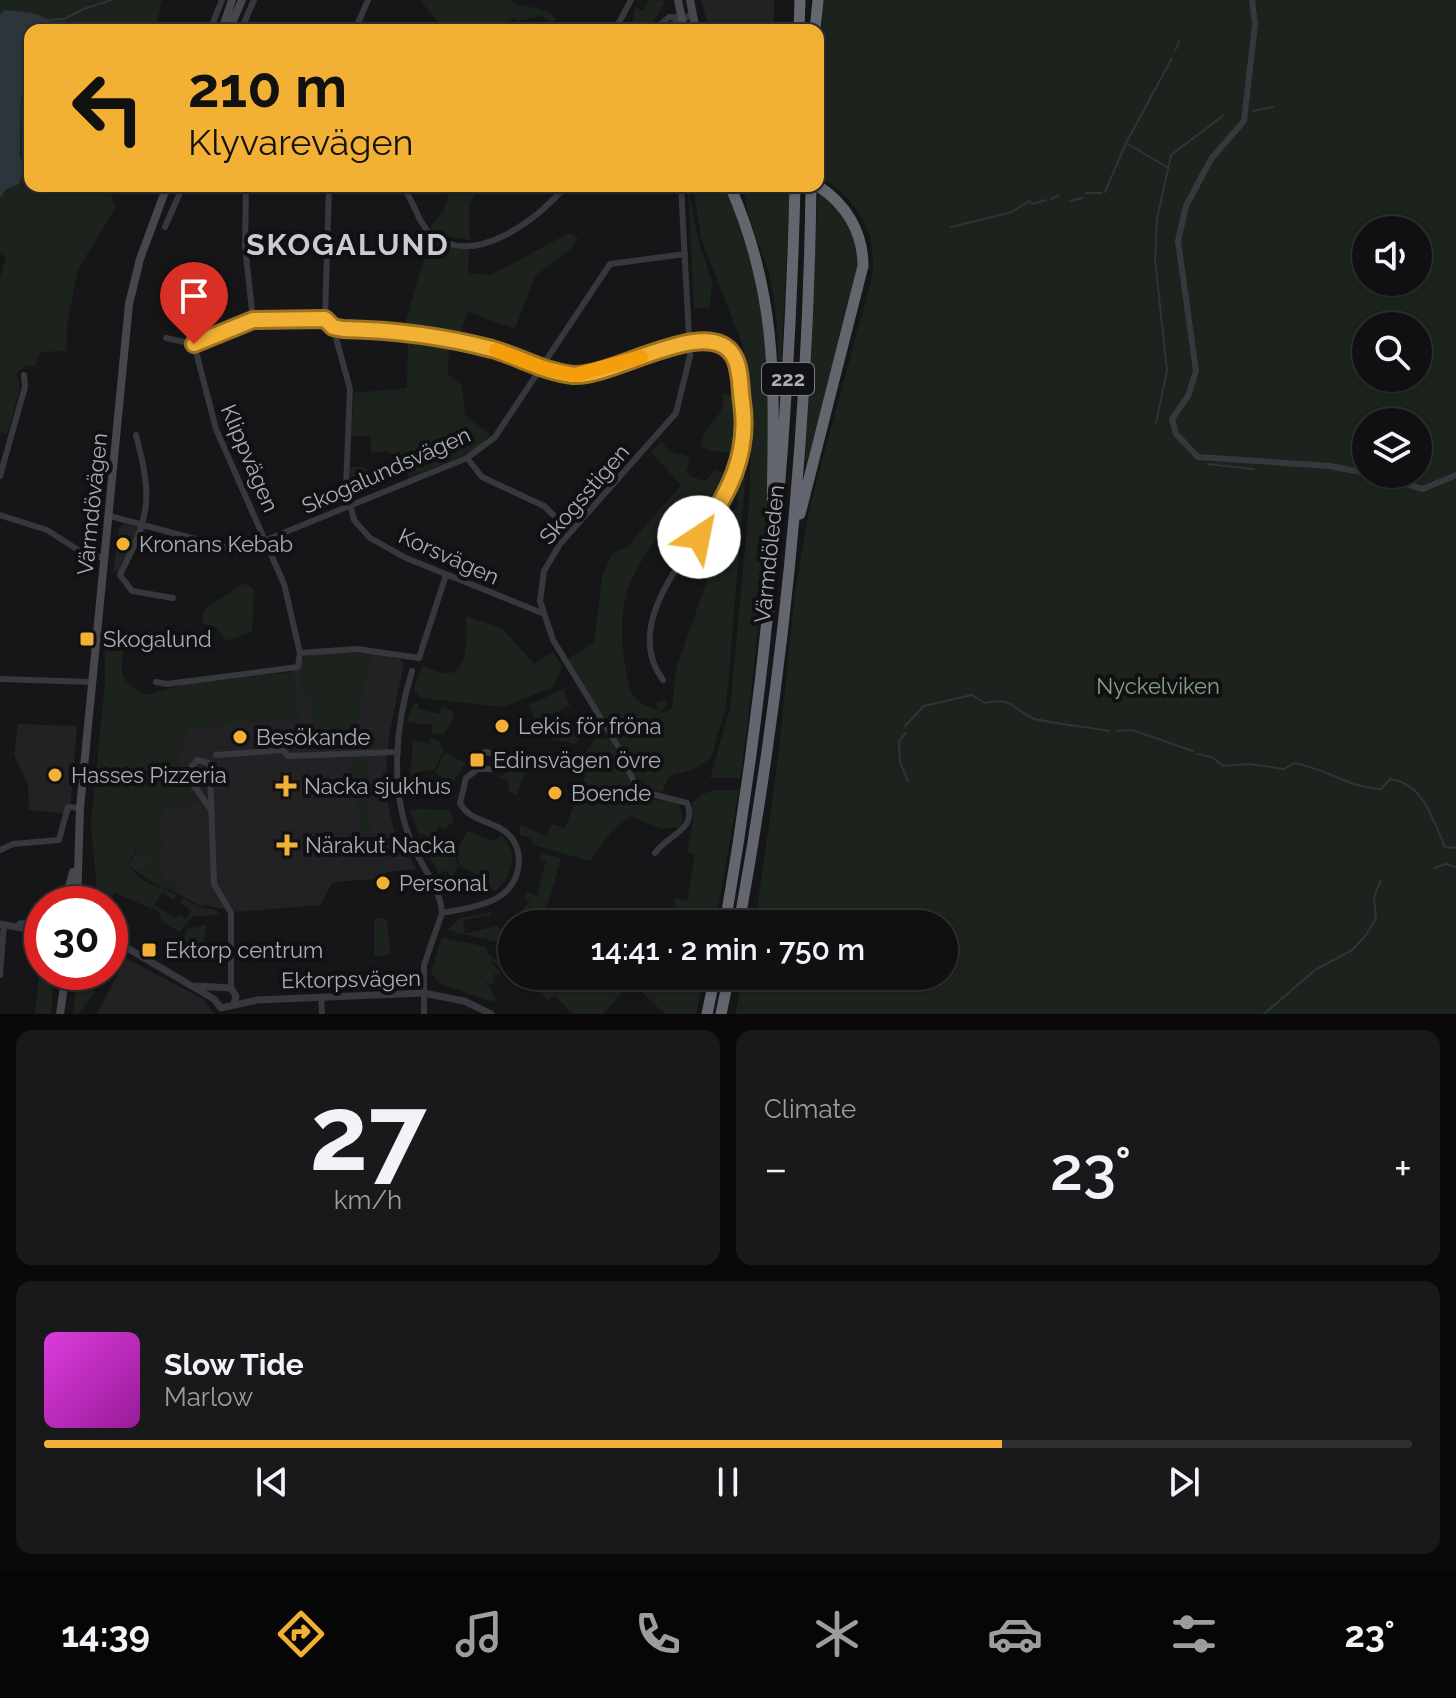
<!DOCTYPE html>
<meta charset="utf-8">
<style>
:root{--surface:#101012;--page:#19191b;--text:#f1f3f6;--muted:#9c9d9f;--line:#303032;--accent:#f2b134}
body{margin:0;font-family:Raleway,sans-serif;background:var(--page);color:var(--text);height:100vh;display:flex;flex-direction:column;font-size:30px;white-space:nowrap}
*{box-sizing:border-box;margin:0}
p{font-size:26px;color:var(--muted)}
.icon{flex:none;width:44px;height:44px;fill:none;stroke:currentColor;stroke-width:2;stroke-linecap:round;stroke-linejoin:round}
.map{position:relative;height:1014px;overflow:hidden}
.side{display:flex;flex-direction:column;gap:16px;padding:16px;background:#09090a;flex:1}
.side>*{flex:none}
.guide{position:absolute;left:24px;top:24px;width:800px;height:168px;border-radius:16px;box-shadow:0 2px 6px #0004,0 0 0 2px var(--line);background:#f2b134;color:#111;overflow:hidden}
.buttons{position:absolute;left:1352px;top:216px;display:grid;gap:16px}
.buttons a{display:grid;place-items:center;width:80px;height:80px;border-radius:50%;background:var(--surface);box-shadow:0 2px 6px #0004,0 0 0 2px var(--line);font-size:40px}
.speed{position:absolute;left:24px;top:886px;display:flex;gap:16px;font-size:40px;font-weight:700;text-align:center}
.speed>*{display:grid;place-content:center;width:104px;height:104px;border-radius:50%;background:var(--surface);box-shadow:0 2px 6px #0004,0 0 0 2px var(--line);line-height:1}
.speed .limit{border:12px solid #d22;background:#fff;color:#111}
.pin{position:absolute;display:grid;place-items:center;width:68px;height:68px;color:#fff;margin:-82px -34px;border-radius:50% 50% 50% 0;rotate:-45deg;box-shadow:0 0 8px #0007}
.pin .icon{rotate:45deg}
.me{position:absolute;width:88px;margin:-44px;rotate:34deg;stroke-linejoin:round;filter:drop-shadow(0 0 6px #0008)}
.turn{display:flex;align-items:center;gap:28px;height:168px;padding:0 32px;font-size:36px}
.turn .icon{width:104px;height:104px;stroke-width:2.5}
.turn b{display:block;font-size:56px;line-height:68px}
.big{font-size:60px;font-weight:600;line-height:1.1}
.side .tile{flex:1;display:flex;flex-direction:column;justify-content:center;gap:12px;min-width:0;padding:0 28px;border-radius:16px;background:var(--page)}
.side .dial{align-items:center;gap:0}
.dial b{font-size:104px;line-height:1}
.song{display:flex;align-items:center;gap:24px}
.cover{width:96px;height:96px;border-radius:12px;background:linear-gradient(135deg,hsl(300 70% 55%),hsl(300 70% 35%))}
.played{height:8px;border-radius:4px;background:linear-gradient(90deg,var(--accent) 70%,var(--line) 70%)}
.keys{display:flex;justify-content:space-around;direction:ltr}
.heat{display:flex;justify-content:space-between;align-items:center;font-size:44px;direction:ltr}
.side .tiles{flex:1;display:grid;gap:16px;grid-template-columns:1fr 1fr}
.tile:last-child{grid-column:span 2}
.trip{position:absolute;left:498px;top:910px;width:460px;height:80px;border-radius:40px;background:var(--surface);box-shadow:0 2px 6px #0004,0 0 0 2px var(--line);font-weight:600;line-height:80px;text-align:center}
.menu{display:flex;height:128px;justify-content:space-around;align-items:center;background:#060607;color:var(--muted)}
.menu .icon{width:56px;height:56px}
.menu .selected{color:var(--accent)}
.menu b{font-size:36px;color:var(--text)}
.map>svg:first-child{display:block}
.built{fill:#222225}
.green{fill:#1c231d;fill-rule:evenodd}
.water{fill:#2c353c}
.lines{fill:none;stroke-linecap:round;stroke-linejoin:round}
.stream{stroke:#2c353c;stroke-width:2}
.minor{stroke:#37383d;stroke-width:6}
.tertiary{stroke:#37383d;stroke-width:7}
.secondary{stroke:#45474d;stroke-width:8}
.motorway{stroke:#63666e;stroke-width:11}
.route-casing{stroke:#9d7322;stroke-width:20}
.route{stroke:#f2b134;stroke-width:14}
.slow{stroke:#f59e0b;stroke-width:14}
.poi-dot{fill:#f2b134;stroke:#111113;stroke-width:3}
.labels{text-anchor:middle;stroke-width:8;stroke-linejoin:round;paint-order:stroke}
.shield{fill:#111113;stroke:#7b7e86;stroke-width:2}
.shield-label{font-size:20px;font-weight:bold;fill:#a8adb8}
.street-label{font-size:22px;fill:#a8adb8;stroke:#111113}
.poi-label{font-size:22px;fill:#a8adb8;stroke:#111113;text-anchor:start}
.park-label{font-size:22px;fill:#7fa381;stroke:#111113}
.district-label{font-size:30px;font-weight:bold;letter-spacing:2px;fill:#c9ccd4;stroke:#111113}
</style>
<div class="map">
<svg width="1456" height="1014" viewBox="0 0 1456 1014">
<rect width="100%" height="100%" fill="#161618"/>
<path class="built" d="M701 0H774V30H719V23L707 21Z
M124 524 146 530 124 573 113 571 119 528Z
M372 653 400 659 404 664 389 735 385 790 394 831 417 869 387 872 377 879 333 882 320 905 237 912 205 905 202 907 128 866 163 808 202 803 182 780 178 761 186 728 187 684 293 672 306 656Z
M18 724 77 726 70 814 29 810 28 784 14 755Z
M126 958 203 999 214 1014H97Z"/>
<path class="green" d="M0 0H162L155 30H44L48 28 33 13 0 15Z
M420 0H510C528 12 539 2 556 19L552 23 539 14 538 17 518 21 514 17 501 30H444Z
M648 0 666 1 648 30H631L635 8 644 11Z
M823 0H1456V1014H735L744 976H944V924H755L778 759 795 593 809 510 873 273C875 227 857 199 819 176ZM1366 230H1418V282H1366ZM1366 326H1418V378H1366ZM1366 422H1418V474H1366Z
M30 77V186H107L116 207 78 269 67 324V351L40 352 35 367 25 365 16 374 20 389 7 434 0 432V279L6 257 0 253V198L20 158 21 96Z
M451 186H488C464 192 469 221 470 240L436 234 430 227 445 209Z
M688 186 698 238 712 282 710 307 694 309Z
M693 186H724C740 223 753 261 762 301 771 345 769 395 768 440 767 553 756 666 740 778H710L730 709 749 504 752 427 743 346 701 239Z
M746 186H790L777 441C778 386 782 328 769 274 764 253 740 203 746 186Z
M818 192 843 216 855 239 858 260 853 295 805 468Z
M569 233 578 238 571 249 535 276 515 329 468 312 459 336 404 328 430 238 469 248 468 273 491 275Z
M408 335 449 341 448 374 462 385 465 415 490 434 476 450 409 478 404 462 388 451 371 453 370 435 351 437 354 393 407 388Z
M723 394 737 396 741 429 735 453 711 451 702 446C701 423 726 422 723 394Z
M661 441 669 451 690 457 686 471 689 476 705 481 715 470 730 476 709 509 688 501C640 560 613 584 625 665 629 691 631 702 657 710L656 702 663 700 667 702 664 710 658 711 664 713 672 708 676 669 709 575V550L738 504 736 495 744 474 745 482 726 707 711 758 694 769 669 776 662 792 652 790 633 774 624 749 568 659 594 642 602 577 612 554 627 547 681 485 651 452Z
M350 467H365L378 488 355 495 351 491Z
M244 583 254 589 252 632 227 641 214 626 205 625 202 620 205 609Z
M466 616 503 629 534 664 553 652 562 666 553 687 504 707 420 698 414 690 422 666C429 668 440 674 448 673 471 672 466 631 466 616Z
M105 642 124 644C120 676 118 680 147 695L187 684 293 672 299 715 297 742 294 720 186 728C175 772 175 769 203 803L163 808C163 828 159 846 146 862L136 849 128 866 145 882 177 894 174 900 162 892 154 905 176 918 178 914 187 919 191 911 180 903 186 896V900L201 908 215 909 220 915 193 916 180 932 162 922 159 912 115 893 108 904H98L91 823 105 682Z
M317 653H372L354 734 381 738 380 747 305 750 303 732 315 731 313 697 301 693 300 671 306 656Z
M563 689 570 706 536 721 529 705Z
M414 703 418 704V709L440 714 442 707 452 711 454 717 444 734 431 733 432 725 407 722Z
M564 721 584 730 575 744 551 739V725Z
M430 738 439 741 443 752 434 770 418 772 410 781 413 740 429 744Z
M597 738 610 739 638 793 646 798 679 804 683 817 680 827 661 829 630 816 610 833 590 861 531 844 532 838 520 835V825L546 836 551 824 565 828 585 776 584 754Z
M445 753 466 763 452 782 435 773Z
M356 755 366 761 370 823 379 848 371 853 356 832 359 831 356 774 349 771 348 762 356 761Z
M524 757 517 774 523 762 528 764 517 795 509 792 508 781 498 777 513 770V759Z
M716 790H739L715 924H671L672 916H679L680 909 674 906 675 898 687 900 695 854 687 852 693 822 692 803 702 794Z
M418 809 450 810 454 821 445 829 439 826 432 838 418 833 410 811Z
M169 819C162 842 155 860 168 883L177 882 178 891 163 888 138 873 152 859Z
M467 831 495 841 501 835C519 851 513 876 496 890L482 894 486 879 460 866 456 853Z
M418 837 428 841 434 850 454 854 458 866 452 878 446 870 439 874Z
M541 853 561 858 542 924H523L528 915 520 912 530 902 524 898 528 892 537 896 546 861 540 860Z
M492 912 488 919 487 916 463 920 465 934 496 926 512 935V946L447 930 460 918Z
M383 918 387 920 391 955 374 956V919Z
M206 925 203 957 178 948 188 929Z
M442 937 486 947 488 954 518 978 514 980C506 974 499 962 489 961L502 973 493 975 495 981 491 985 484 981 495 995 490 996 497 998 492 1002 439 983 431 972Z
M42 951V972H54L51 1014H35Z
M78 972H88L95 992 78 1014H73Z
M522 976H649L661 979 662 976H704L696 1014H665L631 982 603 1014H573L555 996 548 1000Z"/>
<path class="water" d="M5 10 33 13 50 20 44 30H30V77L21 96 20 157 25 166 19 184 6 189 0 198V15Z"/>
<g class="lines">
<path class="stream" d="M81 10 111 0
M50 20 64 19 80 11
M1175 51 1179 41
M1253 111 1273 107
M1128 144 1167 167
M1105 192 1126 143 1172 58
M1086 193H1101
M1051 199 1059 195
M1070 201 1083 198
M951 227 1012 212 1029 201 1033 204 1046 200
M1156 423 1167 370 1155 260 1157 219 1171 155 1224 115
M1208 464 1254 469
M905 726 924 706 972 695 985 703C1013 697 1012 708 1032 718 1040 722 1095 728 1109 731
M1117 731 1132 730 1193 751
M906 733 899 741 900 762 908 781
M1197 754 1212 757 1223 766 1248 764 1284 769 1294 763C1324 768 1350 788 1381 789L1390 779C1424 784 1433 820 1445 847L1456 848
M1434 868 1446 864 1456 867
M1264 1014 1315 970 1352 950 1366 935 1376 919 1374 897 1381 880"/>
<path class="minor" d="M1252 0 1255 24 1244 121 1211 159 1186 206 1178 241 1196 371 1188 396 1172 419 1176 434 1198 457 1330 466 1366 473
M210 30 222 0
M241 30 254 0
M355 30 368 0
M615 30 631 0
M654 30 669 17H682
M661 30 693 14
M246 186 245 246 253 320
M402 186C414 200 417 222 431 234 475 270 538 218 566 186
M165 227 183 186
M325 319 329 186
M333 327 350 389 346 487 354 520 370 538 406 558 542 613
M166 338 194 344
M194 344 253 320 325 319 333 327 343 329C378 330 417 329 452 338 485 347 556 378 586 375 620 370 689 328 720 343 737 351 737 369 739 385 744 417 747 444 735 475 713 534 614 614 663 680
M194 344 216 429 284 584 300 653 357 649 419 658 446 575
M136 435C153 500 150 515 120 575L132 591 173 598
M467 458 482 477 544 506 571 532
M1370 474 1423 489 1456 475
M0 476 25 387 24 375
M0 515 47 530 89 557H105
M110 516 239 551 467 458 495 437 610 264 685 254
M412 671C395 726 389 792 413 846 423 869 440 887 442 913
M0 679 92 682
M156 682 167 684 298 667 300 653
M216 755 283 750 288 756 398 752
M209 807 186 774 197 760 208 763 210 770 214 884 231 913V988
M0 850 13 844 59 840 68 807 80 808
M655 853C668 834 698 830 687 803L644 792 634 782 619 748 553 640 540 601 544 571 560 544 676 413 690 356 681 186
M0 975 4 924
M321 997 322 1014
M424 1014V965L442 913C475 906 516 904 519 862 519 851 516 841 507 833 492 820 470 822 460 803L466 778 478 769H492L498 763 497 754 485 752 478 769"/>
<path class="tertiary" d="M0 924 42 932
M20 924 42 922
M110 938 214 999 221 1008 257 1000 423 993 464 1001 491 1014
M197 986 231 988 236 996 234 1004"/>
<path class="secondary" d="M678 0 684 30
M690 0 696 30
M222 30 232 0
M229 30 242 0
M64 904 73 872
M77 904 80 808 129 304 140 259 167 186
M60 1014 66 972"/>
<path class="motorway" d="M799 30 800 0
M815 30 818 0
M730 186C782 304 773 398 772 523
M800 514 863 266C863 232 846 204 818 186
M725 924C767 680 789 434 795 186
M739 924C783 681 808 433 811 186
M707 1014 715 976
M721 1014 729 976"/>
</g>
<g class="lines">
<g class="route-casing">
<path id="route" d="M194 344 253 320 325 319 333 327 343 329C395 330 442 336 492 349 520 357 544 372 573 375 612 378 708 314 733 355 741 367 740 388 742 402 750 455 728 494 699 537"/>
</g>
<use href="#route" class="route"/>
<path class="slow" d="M496 350 542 368 575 375 641 357"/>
</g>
<g class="poi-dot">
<circle cx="123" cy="544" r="8"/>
<rect x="79" y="631" width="16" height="16" rx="4"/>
<circle cx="502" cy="726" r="8"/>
<circle cx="240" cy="737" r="8"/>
<rect x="469" y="752" width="16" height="16" rx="4"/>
<circle cx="55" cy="775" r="8"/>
<path d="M282 774h8v8h8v8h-8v8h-8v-8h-8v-8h8z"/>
<circle cx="555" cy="793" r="8"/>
<path d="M283 833h8v8h8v8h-8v8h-8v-8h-8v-8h8z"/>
<circle cx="383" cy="883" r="8"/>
<rect x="141" y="942" width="16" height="16" rx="4"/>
</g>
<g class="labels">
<rect class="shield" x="762" y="363" width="52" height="32" rx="6"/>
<g class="shield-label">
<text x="788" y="386">222</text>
</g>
<g class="street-label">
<text transform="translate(250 458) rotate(67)" y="8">Klippvägen</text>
<text transform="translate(386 470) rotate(-24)" y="8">Skogalundsvägen</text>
<text transform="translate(584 494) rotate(-49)" y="8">Skogsstigen</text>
<text transform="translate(92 504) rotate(-84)" y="8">Värmdövägen</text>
<text transform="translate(769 554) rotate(-84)" y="8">Värmdöleden</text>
<text transform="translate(449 556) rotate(24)" y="8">Korsvägen</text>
<text transform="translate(351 979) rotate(-1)" y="8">Ektorpsvägen</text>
</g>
<g class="poi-label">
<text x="139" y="552">Kronans Kebab</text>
<text x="103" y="647">Skogalund</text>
<text x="518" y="734">Lekis för fröna</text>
<text x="256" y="745">Besökande</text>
<text x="493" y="768">Edinsvägen övre</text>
<text x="71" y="783">Hasses Pizzeria</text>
<text x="304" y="794">Nacka sjukhus</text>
<text x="571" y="801">Boende</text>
<text x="305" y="853">Närakut Nacka</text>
<text x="399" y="891">Personal</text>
<text x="165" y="958">Ektorp centrum</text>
</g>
<g class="park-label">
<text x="1158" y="694">Nyckelviken</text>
</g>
<g class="district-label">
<text x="348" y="255">SKOGALUND</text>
</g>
</g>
</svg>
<div class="buttons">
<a><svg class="icon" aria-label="sound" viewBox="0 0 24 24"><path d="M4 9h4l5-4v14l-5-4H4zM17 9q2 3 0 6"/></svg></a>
<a><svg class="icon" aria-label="search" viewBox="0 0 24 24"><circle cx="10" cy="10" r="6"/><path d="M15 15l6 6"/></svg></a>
<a><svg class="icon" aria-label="layers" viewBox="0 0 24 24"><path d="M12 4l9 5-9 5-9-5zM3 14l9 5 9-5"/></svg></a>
</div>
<div class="speed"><div class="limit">30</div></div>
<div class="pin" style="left:194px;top:344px;background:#d93025"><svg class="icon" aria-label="arrive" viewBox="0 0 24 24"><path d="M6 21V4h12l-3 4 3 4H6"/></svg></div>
<svg class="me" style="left:699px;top:537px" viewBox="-20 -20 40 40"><circle r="19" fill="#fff"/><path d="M0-13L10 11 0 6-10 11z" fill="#f2b134"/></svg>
<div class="trip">14:41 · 2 min · 750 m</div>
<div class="guide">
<div class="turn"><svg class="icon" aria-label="left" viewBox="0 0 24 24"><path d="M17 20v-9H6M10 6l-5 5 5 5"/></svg><div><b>210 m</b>Klyvarevägen</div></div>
</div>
</div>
<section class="side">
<div class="tiles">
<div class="tile dial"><b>27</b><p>km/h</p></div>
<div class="tile"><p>Climate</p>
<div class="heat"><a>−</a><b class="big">23°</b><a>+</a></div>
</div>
<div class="tile">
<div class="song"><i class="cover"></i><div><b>Slow Tide</b><p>Marlow</p></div></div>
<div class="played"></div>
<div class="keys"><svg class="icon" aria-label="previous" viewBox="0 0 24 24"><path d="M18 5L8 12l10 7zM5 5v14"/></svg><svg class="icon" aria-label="pause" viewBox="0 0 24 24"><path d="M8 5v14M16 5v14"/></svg><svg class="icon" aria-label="next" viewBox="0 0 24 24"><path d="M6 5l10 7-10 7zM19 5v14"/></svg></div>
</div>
</div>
</section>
<nav class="menu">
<b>14:39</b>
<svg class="icon selected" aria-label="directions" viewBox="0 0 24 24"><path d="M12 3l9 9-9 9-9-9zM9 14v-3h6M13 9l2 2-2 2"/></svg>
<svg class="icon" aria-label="music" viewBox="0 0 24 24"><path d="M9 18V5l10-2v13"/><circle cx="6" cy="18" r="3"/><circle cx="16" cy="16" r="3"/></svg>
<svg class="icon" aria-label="phone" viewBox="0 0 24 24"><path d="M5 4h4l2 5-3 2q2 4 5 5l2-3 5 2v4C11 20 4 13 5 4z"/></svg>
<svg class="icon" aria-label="climate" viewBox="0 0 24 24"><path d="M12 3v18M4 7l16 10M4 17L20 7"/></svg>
<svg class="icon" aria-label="car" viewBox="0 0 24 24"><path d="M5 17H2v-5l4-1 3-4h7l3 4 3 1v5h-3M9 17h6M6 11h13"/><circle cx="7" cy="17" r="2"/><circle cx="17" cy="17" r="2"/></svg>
<svg class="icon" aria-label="filters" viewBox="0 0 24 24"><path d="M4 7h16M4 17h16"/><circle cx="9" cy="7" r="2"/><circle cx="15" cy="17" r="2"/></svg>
<b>23°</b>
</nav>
